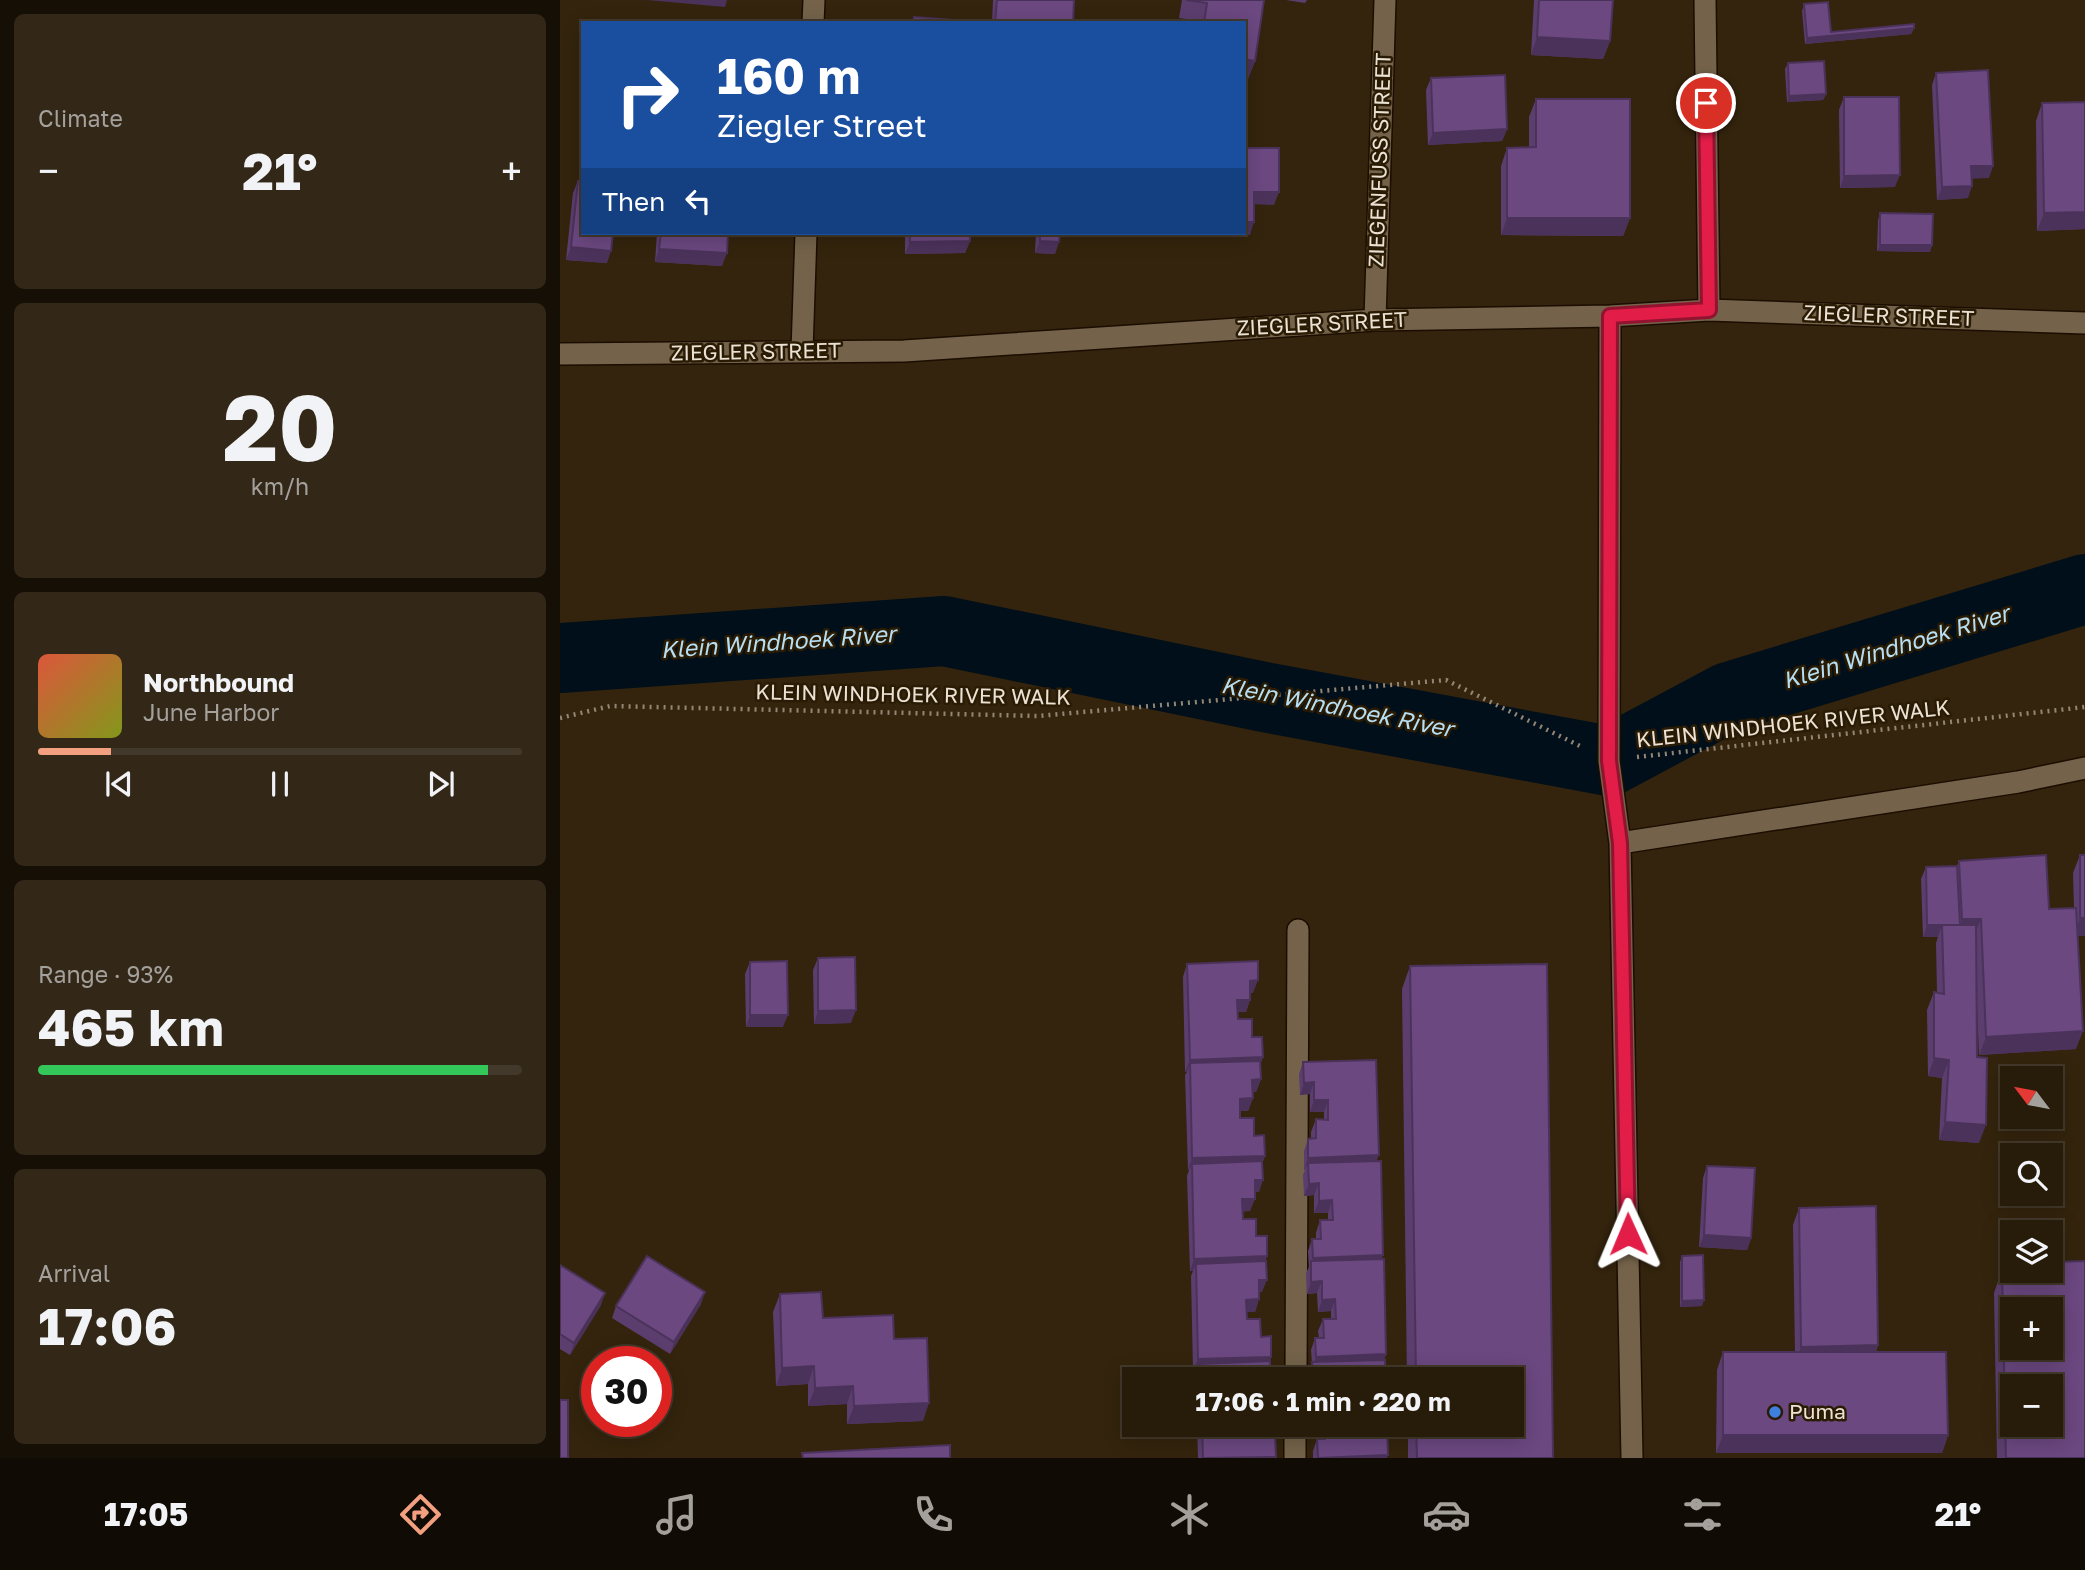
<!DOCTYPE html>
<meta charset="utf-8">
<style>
:root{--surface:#271b0a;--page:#332818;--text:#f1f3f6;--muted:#a4a19c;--line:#43392b;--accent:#f2a07f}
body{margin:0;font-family:"Golos Text",sans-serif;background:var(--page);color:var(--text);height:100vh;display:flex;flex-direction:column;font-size:26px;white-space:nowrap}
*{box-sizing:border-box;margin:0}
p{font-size:23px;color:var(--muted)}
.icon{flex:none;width:38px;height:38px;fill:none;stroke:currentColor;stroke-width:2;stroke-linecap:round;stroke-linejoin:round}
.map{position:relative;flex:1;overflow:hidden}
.side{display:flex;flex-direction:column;gap:14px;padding:14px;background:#150f06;width:560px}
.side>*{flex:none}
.guide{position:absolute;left:21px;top:21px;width:665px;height:214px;border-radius:0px;box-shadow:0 4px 18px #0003,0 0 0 2px var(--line);background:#1a4fa0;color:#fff;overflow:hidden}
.needle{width:46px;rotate:302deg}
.buttons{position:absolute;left:1440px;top:1066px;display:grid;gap:14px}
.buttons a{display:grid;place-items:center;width:63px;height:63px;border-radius:0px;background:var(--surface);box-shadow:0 4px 18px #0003,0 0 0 2px var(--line);font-size:35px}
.speed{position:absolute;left:21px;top:1346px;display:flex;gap:14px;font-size:35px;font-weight:700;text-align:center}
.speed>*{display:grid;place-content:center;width:91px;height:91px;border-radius:50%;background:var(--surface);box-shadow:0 4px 18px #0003,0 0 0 2px var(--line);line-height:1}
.speed .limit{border:10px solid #d22;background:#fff;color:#111}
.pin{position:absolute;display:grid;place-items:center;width:60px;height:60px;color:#fff;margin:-30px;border:4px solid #fff;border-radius:50%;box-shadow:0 2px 7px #0007}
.me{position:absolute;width:77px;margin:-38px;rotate:359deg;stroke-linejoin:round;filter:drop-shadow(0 0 5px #0008)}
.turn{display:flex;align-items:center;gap:24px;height:147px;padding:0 21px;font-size:32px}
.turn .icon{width:91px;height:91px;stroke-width:2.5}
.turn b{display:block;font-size:49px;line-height:60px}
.then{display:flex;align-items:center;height:66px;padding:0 21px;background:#0003;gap:14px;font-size:26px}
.big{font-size:52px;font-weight:700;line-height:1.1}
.side .card{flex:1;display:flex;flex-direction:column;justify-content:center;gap:10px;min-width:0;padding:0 24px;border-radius:10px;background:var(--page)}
.side .dial{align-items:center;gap:0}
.dial b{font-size:91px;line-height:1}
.song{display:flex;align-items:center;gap:21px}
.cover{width:84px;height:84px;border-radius:10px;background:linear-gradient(135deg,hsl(10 70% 55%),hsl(70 70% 35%))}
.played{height:7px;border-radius:4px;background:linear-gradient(90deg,var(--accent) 15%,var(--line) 15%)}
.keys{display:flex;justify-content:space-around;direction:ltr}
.heat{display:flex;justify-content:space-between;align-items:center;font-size:38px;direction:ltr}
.charge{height:10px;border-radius:5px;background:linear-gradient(90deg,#34c759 93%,var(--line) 0)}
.trip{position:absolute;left:562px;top:1367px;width:402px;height:70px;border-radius:0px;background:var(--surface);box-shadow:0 4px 18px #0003,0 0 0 2px var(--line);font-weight:700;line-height:70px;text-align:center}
.tabs{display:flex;height:112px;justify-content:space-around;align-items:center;background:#100b04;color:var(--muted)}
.tabs .icon{width:49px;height:49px}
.tabs .on{color:var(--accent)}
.tabs b{font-size:32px;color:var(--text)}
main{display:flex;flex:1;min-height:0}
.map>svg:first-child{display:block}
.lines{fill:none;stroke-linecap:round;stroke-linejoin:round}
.river{stroke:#000f1a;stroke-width:70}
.minor-casing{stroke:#1b0d00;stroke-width:24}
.path{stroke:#938674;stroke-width:4.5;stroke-dasharray:2 5;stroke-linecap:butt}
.minor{stroke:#74634a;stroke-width:21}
.wall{fill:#5c3e6e}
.shaded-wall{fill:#4b325a}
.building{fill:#6b4880;stroke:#4b325a;stroke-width:2;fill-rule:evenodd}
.route-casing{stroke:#92132f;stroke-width:18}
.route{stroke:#e11d48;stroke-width:12}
.shop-dot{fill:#3f7fe0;stroke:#2a1b04;stroke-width:2.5}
.labels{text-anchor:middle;stroke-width:5;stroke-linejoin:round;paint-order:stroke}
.street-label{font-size:21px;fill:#ece2d4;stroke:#2a1b04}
.poi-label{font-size:21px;fill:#ece2d4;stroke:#2a1b04;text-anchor:start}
.water-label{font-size:23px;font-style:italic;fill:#b7dff3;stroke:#2a1b04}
</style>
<main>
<section class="side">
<div class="card"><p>Climate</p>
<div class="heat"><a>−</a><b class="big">21°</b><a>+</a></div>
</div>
<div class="card dial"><b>20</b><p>km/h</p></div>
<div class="card">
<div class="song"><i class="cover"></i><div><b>Northbound</b><p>June Harbor</p></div></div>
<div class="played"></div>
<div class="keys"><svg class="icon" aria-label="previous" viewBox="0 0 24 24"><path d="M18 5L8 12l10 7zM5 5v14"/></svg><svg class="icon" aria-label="pause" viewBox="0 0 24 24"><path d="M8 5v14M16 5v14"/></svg><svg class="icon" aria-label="next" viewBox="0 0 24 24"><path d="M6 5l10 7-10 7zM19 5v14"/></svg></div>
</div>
<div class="card"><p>Range · 93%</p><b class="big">465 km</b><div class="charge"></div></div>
<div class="card"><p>Arrival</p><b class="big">17:06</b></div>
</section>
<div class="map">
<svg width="1525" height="1458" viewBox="0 0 1525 1458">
<rect width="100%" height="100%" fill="#34240d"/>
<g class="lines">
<path class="river" d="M0 658 384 631 704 697 1049 761 1169 697 1525 589"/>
<g class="minor-casing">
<path id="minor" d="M1145 0 1149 310
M253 23 254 0
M1050 316 1049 761 1060 843 1072 1458
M815 320 825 0
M242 351 246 233
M0 354 344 351 815 320 1050 316 1149 310 1525 323
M1060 843 1458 782 1525 768
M736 1379 738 930
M735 1458V1424"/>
</g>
<path class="path" d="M0 718 50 706 478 716 886 680 1020 746
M1077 757 1525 707"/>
<use href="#minor" class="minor"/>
</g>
<path class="wall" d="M433 0H514L513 23H352L354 17 432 23Z
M622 0H704L695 61 688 79 684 78V23H640V21L619 18Z
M726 0H747L745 3Z
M974 0H1053L1050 41 1043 59 971 55Z
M1244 4 1271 32 1354 28 1351 34 1245 44 1242 11Z
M1228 63 1266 94 1263 100 1227 102 1225 69Z
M1376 73 1429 178H1411L1408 198 1377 200 1372 85Z
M871 78 947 129 942 141 868 145 866 90Z
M1284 97 1335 187 1280 188 1279 110Z
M976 99 1070 218 1063 236 941 235V166L947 148 969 147V117Z
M1525 102V229L1477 231 1476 121 1482 103Z
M18 181 47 263 6 260 13 193Z
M1320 213 1372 245 1370 252 1317 251 1318 220Z
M97 233H168L162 266 95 262Z
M345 233H410V241L405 253 345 254Z
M476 233H500L495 254 475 253Z
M1520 855H1525V936H1518L1516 1049 1419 1055 1416 985 1419 1143 1379 1140 1382 1078 1368 1076 1367 1010 1374 992 1377 993 1376 943 1378 937H1363L1361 879 1366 867 1397 866 1399 861 1489 909 1514 908 1513 873Z
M258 958 291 1023 254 1024 253 970Z
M190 962 223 1027H186L185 974Z
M627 964 693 993H690V1000L686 1012H678V1019L692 1037 703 1057 700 1065 701 1079 696 1092H693V1098L688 1111H680V1118L694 1136 705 1156 702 1164 699 1192H695L690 1211H683V1219L696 1236 707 1256 705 1261 702 1292H699V1299L695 1312H686L687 1319 701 1337 711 1357 710 1361 711 1379H636L638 1371H633L631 1276 633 1271H630L627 1176 629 1170H628L625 1075 627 1072H625L623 977Z
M850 966 993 1458H848V1424H952V1379H847L842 989Z
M743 1062 817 1161 826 1354 824 1360 826 1379H748V1374L752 1364 751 1350 755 1338H759L758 1331 763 1319H771V1311L758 1312 757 1293 747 1294 746 1273 749 1267 748 1251 752 1239H756V1233L760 1220H768V1213H754V1195L744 1196 743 1175 745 1170H744V1151L748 1139 751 1138V1132L756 1119 764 1120V1112H750V1094L740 1095 739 1074Z
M1147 1166 1191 1238 1187 1250 1139 1247 1143 1178Z
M1239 1208 1318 1345 1316 1352 1388 1435 1382 1453H1156L1157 1370 1163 1352H1235L1233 1225Z
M1122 1256 1142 1306 1120 1307V1262Z
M1497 1262 1525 1458H1437L1434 1293 1442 1270H1491Z
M0 1265 41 1305 10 1355 0 1349Z
M220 1294 263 1318 334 1339 363 1421 287 1424V1404L248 1406V1384L216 1386 213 1312Z
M141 1304 110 1354 52 1318 56 1306Z
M637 1424H704L705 1437 715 1458H638Z
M763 1424H827V1458H753V1451L757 1439H760V1432Z"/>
<path class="shaded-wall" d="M87 0H167L165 7Z
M1354 28 1351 34 1245 44 1247 38Z
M977 37 1050 41 1043 59 971 55Z
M684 59 695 61 688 79 684 78Z
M1266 94 1263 100 1227 102 1229 96Z
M947 129 942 141 868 145 873 133Z
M1411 166H1433L1429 178 1406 179Z
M1340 175 1335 187 1280 188 1284 176Z
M1412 186 1408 198 1377 200 1382 187Z
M694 192H719L714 205 690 204Z
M1525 212V229L1477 231 1484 213Z
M947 218H1070L1063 236 941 235Z
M684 222H694L690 235H645L646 233H684Z
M410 241 405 253 345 254 350 242Z
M480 241 499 242 495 254 475 253Z
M1320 245H1372L1370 252 1317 251Z
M11 247 51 251 47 263 6 260Z
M99 249 167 253 162 266 95 262Z
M1520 918H1525V936H1514Z
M1402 919H1421L1414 936 1382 925 1378 937H1363L1367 925H1400Z
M698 980 693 993H686L690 981Z
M677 1000H690L686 1012H673Z
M296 1010 291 1023 254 1024 258 1011Z
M190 1015H228L223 1027H186Z
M1523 1031 1516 1049 1419 1055 1426 1037Z
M703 1057 698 1069 630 1063 627 1072H625L630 1060Z
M1374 1058 1389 1060 1382 1078 1368 1076Z
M701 1079 696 1092H688L692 1080Z
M754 1082 750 1094 740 1095 744 1083Z
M693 1098 688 1111H675L680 1099Z
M754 1100H768L764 1112H750Z
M1385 1122 1426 1125 1419 1143 1379 1140Z
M819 1155 814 1167 748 1163 744 1170 748 1158Z
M705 1156 700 1168 632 1164 629 1170H628L632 1158Z
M695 1180H703L699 1192H690Z
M759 1183 754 1195 744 1196 749 1184Z
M682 1199H695L690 1211 678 1212Z
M772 1200 768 1213H754L759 1201Z
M1144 1235 1191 1238 1187 1250 1139 1247Z
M823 1255 819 1267 751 1265 753 1258Z
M707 1256 703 1268 636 1264 633 1271H630L634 1259Z
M699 1280H707L702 1292 694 1293Z
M762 1281 757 1293 747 1294 751 1282Z
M145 1292 141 1304 110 1354 114 1342Z
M45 1293 41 1305 10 1355 14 1343Z
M699 1299 695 1312H682L686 1300Z
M775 1299 771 1311 758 1312 762 1300Z
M1144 1300 1142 1306 1120 1307 1122 1301Z
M1318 1345 1312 1363 1235 1364 1241 1347Z
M826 1354 822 1366 752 1369 756 1357Z
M711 1357 707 1369 640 1364 638 1371H633L638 1359Z
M254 1366 248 1384 216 1386 222 1368Z
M293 1386 287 1404 248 1406 255 1388Z
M369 1403 363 1421 287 1424 294 1406Z
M1163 1435H1388L1382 1453H1156Z
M828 1455 827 1458H768Z"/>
<path class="building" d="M437 0H514L513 23H435Z
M626 0H704L695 61 684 59V23H644L647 3Z
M979 0H1053L1050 41 977 37Z
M1268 2 1271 32 1354 24V28L1247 38 1244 4Z
M354 17 433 23H353Z
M1264 61 1266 94 1229 96 1228 63Z
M1428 70 1433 166H1411L1412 186 1382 187 1376 73Z
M945 75 947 129 873 133 871 78Z
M1284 97H1339L1340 175 1284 176Z
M976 99H1070V218H947V148L976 147Z
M1525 102V212L1484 213 1482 103Z
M684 148H719V192H694V222H684Z
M18 181 23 182V233H53L51 251 11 247Z
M1320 213 1373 214 1372 245H1320Z
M101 233H168L167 253 99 249Z
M350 233H410V241L350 242Z
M480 233H500L499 242 480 241Z
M1486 855 1489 909 1516 908 1523 1031 1426 1037 1421 919H1402L1399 861Z
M1520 855H1525V918H1520Z
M1397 866 1400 925H1367L1366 867Z
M1382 925H1416L1417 1057 1427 1058 1426 1125 1385 1122 1389 1060 1374 1058V992L1384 994Z
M295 957 296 1010 258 1011V958Z
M227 961 228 1015H190V962Z
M698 961V980L690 981V1000H677L678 1019H692V1037H702L703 1057 630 1060 627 964Z
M987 964 993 1458H857L856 1424H952V1379H856L850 966Z
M816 1060 819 1155 748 1158V1139L756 1138V1119L768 1120V1100H754V1082L744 1083 743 1062Z
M700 1061 701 1079 692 1080 693 1098 680 1099V1118H694V1136L704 1135 705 1156 632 1158 630 1063Z
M702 1161 703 1180H695V1199H682L683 1219H696V1236H707V1256L634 1259 632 1164Z
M821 1161 823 1255 753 1258 752 1239H761L760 1220H773L772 1200 759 1201V1183L749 1184 748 1163Z
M1147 1166 1195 1168 1191 1238 1144 1235Z
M1316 1206 1318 1345 1241 1347 1239 1208Z
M1491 1246H1497V1262L1525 1261V1458H1446L1442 1270H1491ZM1452 1309H1491V1348H1452ZM1452 1386H1491V1424H1452Z
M1143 1255 1144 1300 1122 1301V1256Z
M87 1256 145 1292 114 1342 56 1306Z
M824 1259 826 1354 756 1357 755 1338H764L763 1319H776L775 1299 762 1300V1281L751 1282V1261Z
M706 1261 707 1280H699V1299L686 1300 687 1319H700L701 1337 711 1336V1357L638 1359 636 1264Z
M0 1265 45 1293 14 1343 0 1334Z
M261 1292 263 1318 333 1315 334 1339 367 1338 369 1403 294 1406 293 1386 255 1388 254 1366 222 1368 220 1294Z
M1163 1352H1386L1388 1435H1163Z
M825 1360 826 1379H753L752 1362Z
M710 1361 711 1379H641L640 1364Z
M0 1400H8V1458H0Z
M642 1424H704L705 1437 715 1436 716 1457 643 1458Z
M765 1424H827L828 1455 758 1458 757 1439H765Z
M390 1445V1458H243L242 1453Z"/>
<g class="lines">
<g class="route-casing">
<path id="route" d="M1068 1234 1060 843 1049 761 1050 316 1149 310 1146 103"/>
</g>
<use href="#route" class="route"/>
</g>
<circle class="shop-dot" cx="1215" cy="1412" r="7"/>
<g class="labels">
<g class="street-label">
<text transform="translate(820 160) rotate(-88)" y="7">ZIEGENFUSS STREET</text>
<text transform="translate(1329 316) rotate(2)" y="7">ZIEGLER STREET</text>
<text transform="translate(762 324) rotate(-3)" y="7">ZIEGLER STREET</text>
<text transform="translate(196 352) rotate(-1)" y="7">ZIEGLER STREET</text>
<text transform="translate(353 695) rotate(1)" y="7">KLEIN WINDHOEK RIVER WALK</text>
<text transform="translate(1233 724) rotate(-6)" y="7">KLEIN WINDHOEK RIVER WALK</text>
</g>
<g class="poi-label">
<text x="1229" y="1419">Puma</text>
</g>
<g class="water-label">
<text transform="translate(218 642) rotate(-4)" y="8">Klein Windhoek River</text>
<text transform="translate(1336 647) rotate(-17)" y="8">Klein Windhoek River</text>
<text transform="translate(777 707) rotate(11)" y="8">Klein Windhoek River</text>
</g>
</g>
</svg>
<div class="buttons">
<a><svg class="needle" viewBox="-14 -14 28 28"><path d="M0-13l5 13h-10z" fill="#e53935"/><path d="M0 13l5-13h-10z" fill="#a4a19c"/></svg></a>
<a><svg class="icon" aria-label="search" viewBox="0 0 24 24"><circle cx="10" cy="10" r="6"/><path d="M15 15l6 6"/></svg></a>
<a><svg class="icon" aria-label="layers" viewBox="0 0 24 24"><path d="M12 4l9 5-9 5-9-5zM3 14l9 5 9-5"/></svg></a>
<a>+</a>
<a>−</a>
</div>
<div class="speed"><div class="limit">30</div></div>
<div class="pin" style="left:1146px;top:103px;background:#d93025"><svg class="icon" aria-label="arrive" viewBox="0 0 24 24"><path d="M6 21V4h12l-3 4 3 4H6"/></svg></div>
<svg class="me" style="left:1068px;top:1234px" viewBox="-20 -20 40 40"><path d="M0-17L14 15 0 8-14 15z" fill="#e11d48" stroke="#fff" stroke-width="4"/></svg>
<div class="trip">17:06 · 1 min · 220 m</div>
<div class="guide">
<div class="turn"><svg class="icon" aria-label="right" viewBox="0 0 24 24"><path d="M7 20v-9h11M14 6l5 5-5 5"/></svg><div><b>160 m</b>Ziegler Street</div></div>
<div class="then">Then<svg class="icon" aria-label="left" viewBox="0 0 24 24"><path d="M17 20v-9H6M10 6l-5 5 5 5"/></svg></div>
</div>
</div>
</main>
<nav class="tabs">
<b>17:05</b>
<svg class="icon on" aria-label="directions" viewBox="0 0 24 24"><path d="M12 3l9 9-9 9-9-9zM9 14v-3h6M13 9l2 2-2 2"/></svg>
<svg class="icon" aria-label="music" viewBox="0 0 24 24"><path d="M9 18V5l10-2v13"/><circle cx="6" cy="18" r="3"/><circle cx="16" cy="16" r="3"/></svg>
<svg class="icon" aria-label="phone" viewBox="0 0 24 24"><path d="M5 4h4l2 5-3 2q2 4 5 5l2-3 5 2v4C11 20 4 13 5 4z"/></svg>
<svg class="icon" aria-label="climate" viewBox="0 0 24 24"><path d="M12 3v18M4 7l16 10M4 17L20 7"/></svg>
<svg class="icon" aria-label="car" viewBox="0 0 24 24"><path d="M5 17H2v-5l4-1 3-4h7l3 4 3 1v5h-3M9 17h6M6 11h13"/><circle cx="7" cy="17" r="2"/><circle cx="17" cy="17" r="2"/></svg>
<svg class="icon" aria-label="filters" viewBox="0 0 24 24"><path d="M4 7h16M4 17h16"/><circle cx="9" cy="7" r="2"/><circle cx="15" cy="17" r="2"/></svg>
<b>21°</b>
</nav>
